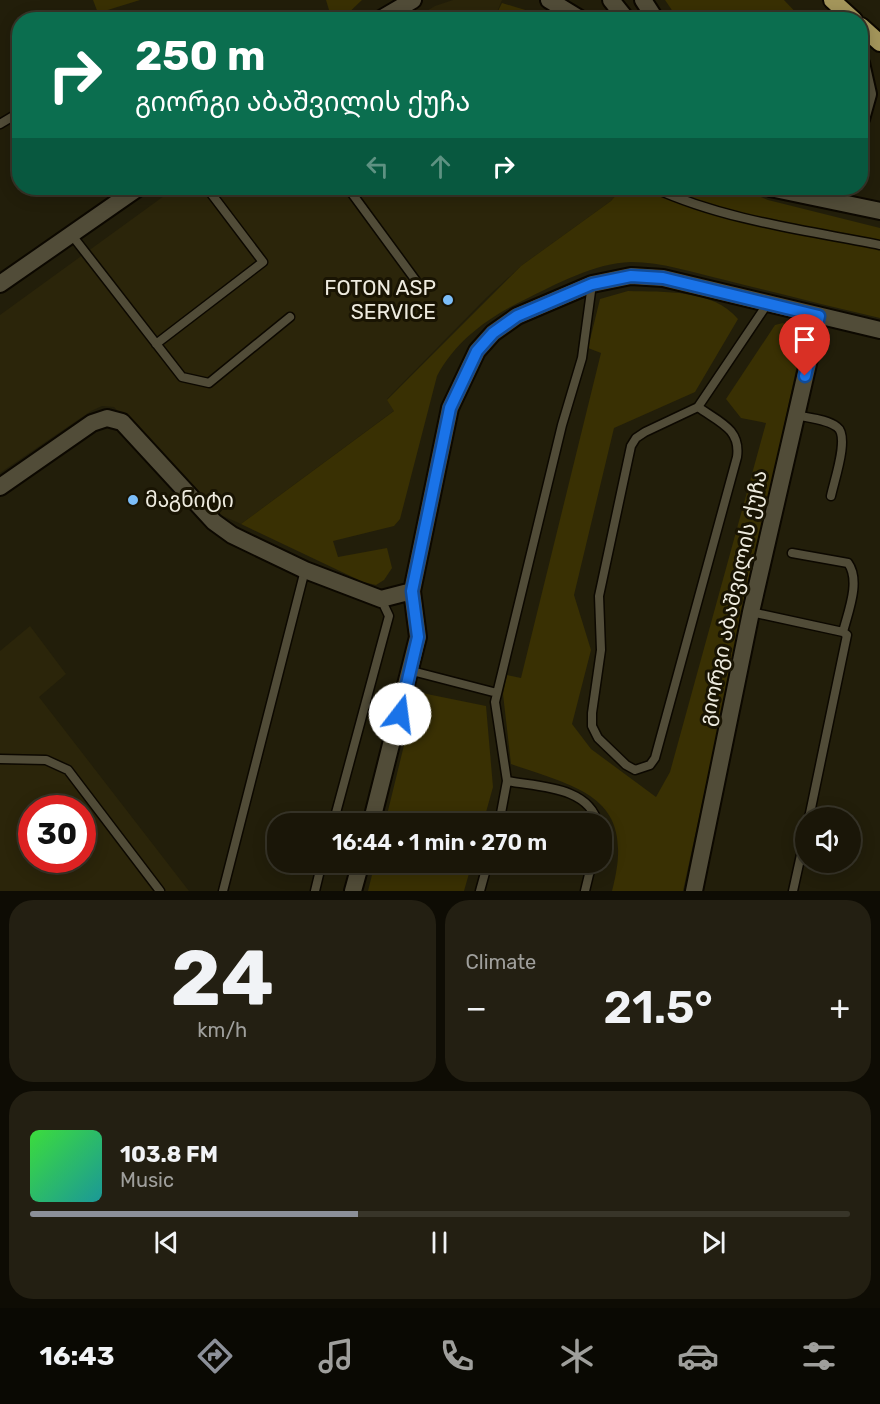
<!DOCTYPE html>
<meta charset="utf-8">
<style>
:root{--surface:#1a1608;--page:#231f12;--text:#f1f3f6;--muted:#9f9f9c;--line:#383529;--accent:#8c9099}
body{margin:0;font-family:Rubik,"Noto Sans Georgian",sans-serif;background:var(--page);color:var(--text);height:100vh;display:flex;flex-direction:column;font-size:22px;white-space:nowrap}
*{box-sizing:border-box;margin:0}
p{font-size:20px;color:var(--muted)}
.icon{flex:none;width:33px;height:33px;fill:none;stroke:currentColor;stroke-width:2;stroke-linecap:round;stroke-linejoin:round}
.map{position:relative;height:891px;overflow:hidden}
.sheet{display:flex;flex-direction:column;gap:9px;padding:9px;background:#0e0c04;flex:1}
.sheet>*{flex:none}
.top-card{position:absolute;left:12px;top:12px;width:856px;height:183px;border-radius:24px;box-shadow:0 3px 15px #0003,0 0 0 2px var(--line);background:#0b6e4f;color:#fff;overflow:hidden}
.tools{position:absolute;left:795px;top:807px;display:grid;gap:12px}
.tools a{display:grid;place-items:center;width:66px;height:66px;border-radius:50%;background:var(--surface);box-shadow:0 3px 15px #0003,0 0 0 2px var(--line);font-size:30px}
.speed{position:absolute;left:18px;top:795px;display:flex;gap:12px;font-size:30px;font-weight:700;text-align:center}
.speed>*{display:grid;place-content:center;width:78px;height:78px;border-radius:50%;background:var(--surface);box-shadow:0 3px 15px #0003,0 0 0 2px var(--line);line-height:1}
.speed .limit{border:9px solid #d22;background:#fff;color:#111}
.pin{position:absolute;display:grid;place-items:center;width:51px;height:51px;color:#fff;margin:-62px -26px;border-radius:50% 50% 50% 0;rotate:-45deg;box-shadow:0 0 6px #0007}
.pin .icon{rotate:45deg}
.me{position:absolute;width:66px;margin:-33px;rotate:15deg;stroke-linejoin:round;filter:drop-shadow(0 0 4px #0008)}
.turn{display:flex;align-items:center;gap:21px;height:126px;padding:0 24px;font-size:27px}
.turn .icon{width:78px;height:78px;stroke-width:2.5}
.turn b{display:block;font-size:42px;line-height:51px}
.lanes{display:flex;align-items:center;height:57px;padding:0 24px;background:#0003;justify-content:center;gap:30px;direction:ltr}
.lanes .off{opacity:.35}
.big{font-size:45px;font-weight:600;line-height:1.1}
.sheet .tile{flex:1;display:flex;flex-direction:column;justify-content:center;gap:9px;min-width:0;padding:0 21px;border-radius:24px;background:var(--page)}
.sheet .dial{align-items:center;gap:0}
.dial b{font-size:78px;line-height:1}
.song{display:flex;align-items:center;gap:18px}
.cover{width:72px;height:72px;border-radius:9px;background:linear-gradient(135deg,hsl(120 70% 55%),hsl(180 70% 35%))}
.played{height:6px;border-radius:3px;background:linear-gradient(90deg,var(--accent) 40%,var(--line) 40%)}
.keys{display:flex;justify-content:space-around;direction:ltr}
.heat{display:flex;justify-content:space-between;align-items:center;font-size:33px;direction:ltr}
.sheet .tiles{flex:1;display:grid;gap:9px;grid-template-columns:1fr 1fr}
.tile:last-child{grid-column:span 2}
.trip{position:absolute;left:267px;top:813px;width:345px;height:60px;border-radius:24px;background:var(--surface);box-shadow:0 3px 15px #0003,0 0 0 2px var(--line);font-weight:600;line-height:60px;text-align:center}
.tab-bar{display:flex;height:96px;justify-content:space-around;align-items:center;background:#0a0903;color:var(--muted)}
.tab-bar .icon{width:42px;height:42px}
.tab-bar .active{color:var(--accent)}
.tab-bar b{font-size:27px;color:var(--text)}
.map>svg:first-child{display:block}
.built{fill:#2b250a;fill-rule:evenodd}
.green{fill:#393003}
.lines{fill:none;stroke-linecap:round;stroke-linejoin:round}
.service-casing{stroke:#0c0800;stroke-width:11}
.minor-casing{stroke:#0c0800;stroke-width:20}
.secondary-casing{stroke:#0c0800;stroke-width:20}
.trunk-casing{stroke:#0c0800;stroke-width:20}
.service{stroke:#514c38;stroke-width:8}
.minor{stroke:#514c38;stroke-width:16}
.secondary{stroke:#514c38;stroke-width:16}
.trunk{stroke:#a4965b;stroke-width:16}
.route-casing{stroke:#114b97;stroke-width:15}
.route{stroke:#1a73e8;stroke-width:10}
.poi-dot{fill:#7cbef9;stroke:#191403;stroke-width:2}
.labels{text-anchor:middle;stroke-width:6;stroke-linejoin:round;paint-order:stroke}
.poi-label{font-size:21px;fill:#eeebdf;stroke:#191403;text-anchor:end}
.street-label{font-size:21px;fill:#eeebdf;stroke:#191403}
</style>
<div class="map">
<svg width="880" height="891" viewBox="0 0 880 891">
<rect width="100%" height="100%" fill="#221e0a"/>
<path class="built" d="M453 0H502L494 19H413L435 6Z
M175 188H622L611 201 521 266 486 298 387 399 395 410 241 524 223 516 207 502 114 407 102 406 91 411 0 473V315Z
M30 626 66 674 39 697 189 891H0V651ZM32 808H82V860H32Z"/>
<path class="green" d="M93 0H140L98 13Z
M326 0H362L342 19 332 20Z
M665 0H784L802 19H678Z
M502 3 555 19H494Z
M622 188H739L768 200 880 228V318C828 306 777 293 725 280 695 273 662 262 631 262 595 263 556 284 524 300 489 317 456 340 437 376L400 519 394 526 333 541 338 557 387 548 392 568 384 580 376 585 363 582 241 524 394 411 387 400 521 266 611 201Z
M628 291C664 292 713 289 738 319L695 392 614 428 574 595 591 650 572 724 591 749 656 797 670 772 766 423 741 418 726 399 775 325 783 323 804 333 683 891H612C637 797 582 789 511 764L503 694 507 675 521 678 601 353 588 348 600 299Z
M417 692 486 706 493 787 483 823H385Z
M375 863V862L472 863 464 891H368Z"/>
<g class="lines">
<g class="service-casing">
<path id="service" d="M58 19V20
M0 124 20 112
M348 188 422 289
M654 188C724 220 804 230 880 245
M71 234 182 377 209 383 290 317
M156 344 263 262 207 188
M698 407C719 422 741 429 737 457L655 758 650 765 635 770 626 765 598 738 592 726V713L601 650 599 596 631 446 636 438 645 432 698 407 768 303
M796 415C808 418 827 419 837 427 850 436 834 481 831 496
M792 553 848 563C861 581 848 612 843 632
M751 612 843 632 847 635 809 818
M412 671 497 693
M0 759 46 760 68 770 160 891
M507 781C538 787 589 786 598 824
M333 824 389 616 381 599
M499 824 507 781 495 702 562 425 582 358 592 284
M223 891 305 570
M315 891 322 862
M480 891 488 862
M585 891 592 862
M793 891 806 832"/>
</g>
<g class="minor-casing">
<path id="minor" d="M0 487 92 423 107 418 122 422 214 522 232 535 305 570 381 599 412 591
M371 824 418 637 412 591 450 408 477 351 493 333 517 316 592 284 631 276 663 278 880 330
M353 891 361 862
M694 891 751 612 819 316"/>
</g>
<g class="secondary-casing">
<path id="secondary" d="M549 0 582 20
M611 0 627 20
M643 0 656 20
M379 20 413 0
M861 63 868 94 861 119
M770 188 880 211
M0 284 138 188"/>
</g>
<g class="trunk-casing">
<path id="trunk" d="M832 0 854 20
M861 26 880 43"/>
</g>
<use href="#service" class="service"/>
<use href="#minor" class="minor"/>
<use href="#secondary" class="secondary"/>
<use href="#trunk" class="trunk"/>
</g>
<g class="lines">
<g class="route-casing">
<path id="route" d="M400 714 418 637 412 591 450 408 477 351 493 333 517 316 592 284 631 276 663 278 819 316 805 376"/>
</g>
<use href="#route" class="route"/>
</g>
<g class="poi-dot">
<circle cx="448" cy="300" r="6"/>
<circle cx="133" cy="500" r="6"/>
</g>
<g class="labels">
<g class="poi-label">
<text x="436" y="295">FOTON ASP<tspan x="436" dy="24">SERVICE</tspan></text>
<text x="145" y="507" text-anchor="start">მაგნიტი</text>
</g>
<g class="street-label">
<text transform="translate(733 598) rotate(-78)" y="7">გიორგი აბაშვილის ქუჩა</text>
</g>
</g>
</svg>
<div class="tools">
<a><svg class="icon" aria-label="sound" viewBox="0 0 24 24"><path d="M4 9h4l5-4v14l-5-4H4zM17 9q2 3 0 6"/></svg></a>
</div>
<div class="speed"><div class="limit">30</div></div>
<div class="pin" style="left:805px;top:376px;background:#d93025"><svg class="icon" aria-label="arrive" viewBox="0 0 24 24"><path d="M6 21V4h12l-3 4 3 4H6"/></svg></div>
<svg class="me" style="left:400px;top:714px" viewBox="-20 -20 40 40"><circle r="19" fill="#fff"/><path d="M0-13L10 11 0 6-10 11z" fill="#1a73e8"/></svg>
<div class="trip">16:44 · 1 min · 270 m</div>
<div class="top-card">
<div class="turn"><svg class="icon" aria-label="right" viewBox="0 0 24 24"><path d="M7 20v-9h11M14 6l5 5-5 5"/></svg><div><b>250 m</b>გიორგი აბაშვილის ქუჩა</div></div>
<div class="lanes"><svg class="icon off" aria-label="left" viewBox="0 0 24 24"><path d="M17 20v-9H6M10 6l-5 5 5 5"/></svg><svg class="icon off" aria-label="ahead" viewBox="0 0 24 24"><path d="M12 20V5M6 11l6-6 6 6"/></svg><svg class="icon" aria-label="right" viewBox="0 0 24 24"><path d="M7 20v-9h11M14 6l5 5-5 5"/></svg></div>
</div>
</div>
<section class="sheet">
<div class="tiles">
<div class="tile dial"><b>24</b><p>km/h</p></div>
<div class="tile"><p>Climate</p>
<div class="heat"><a>−</a><b class="big">21.5°</b><a>+</a></div>
</div>
<div class="tile">
<div class="song"><i class="cover"></i><div><b>103.8 FM</b><p>Music</p></div></div>
<div class="played"></div>
<div class="keys"><svg class="icon" aria-label="previous" viewBox="0 0 24 24"><path d="M18 5L8 12l10 7zM5 5v14"/></svg><svg class="icon" aria-label="pause" viewBox="0 0 24 24"><path d="M8 5v14M16 5v14"/></svg><svg class="icon" aria-label="next" viewBox="0 0 24 24"><path d="M6 5l10 7-10 7zM19 5v14"/></svg></div>
</div>
</div>
</section>
<nav class="tab-bar">
<b>16:43</b>
<svg class="icon active" aria-label="directions" viewBox="0 0 24 24"><path d="M12 3l9 9-9 9-9-9zM9 14v-3h6M13 9l2 2-2 2"/></svg>
<svg class="icon" aria-label="music" viewBox="0 0 24 24"><path d="M9 18V5l10-2v13"/><circle cx="6" cy="18" r="3"/><circle cx="16" cy="16" r="3"/></svg>
<svg class="icon" aria-label="phone" viewBox="0 0 24 24"><path d="M5 4h4l2 5-3 2q2 4 5 5l2-3 5 2v4C11 20 4 13 5 4z"/></svg>
<svg class="icon" aria-label="climate" viewBox="0 0 24 24"><path d="M12 3v18M4 7l16 10M4 17L20 7"/></svg>
<svg class="icon" aria-label="car" viewBox="0 0 24 24"><path d="M5 17H2v-5l4-1 3-4h7l3 4 3 1v5h-3M9 17h6M6 11h13"/><circle cx="7" cy="17" r="2"/><circle cx="17" cy="17" r="2"/></svg>
<svg class="icon" aria-label="filters" viewBox="0 0 24 24"><path d="M4 7h16M4 17h16"/><circle cx="9" cy="7" r="2"/><circle cx="15" cy="17" r="2"/></svg>
</nav>
